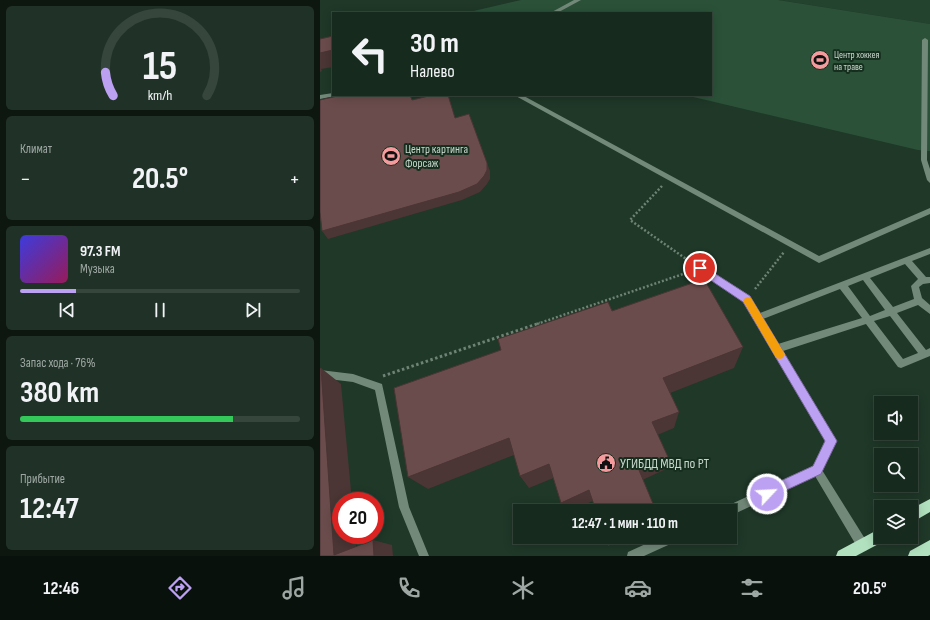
<!DOCTYPE html>
<html lang="ru">
<meta charset="utf-8">
<style>
:root{--surface:#172a1e;--page:#203227;--text:#f1f3f6;--muted:#9ea7a4;--line:#36463c;--accent:#bca0f2}
body{margin:0;font-family:"Sofia Sans Condensed",sans-serif;background:var(--page);color:var(--text);height:100vh;display:flex;flex-direction:column;font-size:15px;white-space:nowrap}
*{box-sizing:border-box;margin:0}
p{font-size:13px;color:var(--muted)}
.icon{flex:none;width:22px;height:22px;fill:none;stroke:currentColor;stroke-width:2;stroke-linecap:round;stroke-linejoin:round}
.map{position:relative;flex:1;overflow:hidden}
.drawer{display:flex;flex-direction:column;gap:6px;padding:6px;background:#0d1710;width:320px}
.drawer>*{flex:none}
.hud{position:absolute;left:12px;top:12px;width:380px;height:84px;border-radius:0px;box-shadow:0 2px 10px #0003,0 0 0 1px var(--line);background:#172a1e;color:var(--text);overflow:hidden}
.fabs{position:absolute;left:554px;top:396px;display:grid;gap:8px}
.fabs a{display:grid;place-items:center;width:44px;height:44px;border-radius:0px;background:var(--surface);box-shadow:0 2px 10px #0003,0 0 0 1px var(--line);font-size:20px}
.speed{position:absolute;left:12px;top:492px;display:flex;gap:8px;font-size:20px;font-weight:700;text-align:center}
.speed>*{display:grid;place-content:center;width:52px;height:52px;border-radius:50%;background:var(--surface);box-shadow:0 2px 10px #0003,0 0 0 1px var(--line);line-height:1}
.speed .limit{border:6px solid #d22;background:#fff;color:#111}
.pin{position:absolute;display:grid;place-items:center;width:34px;height:34px;color:#fff;margin:-17px;border:2px solid #fff;border-radius:50%;box-shadow:0 1px 4px #0007}
.me{position:absolute;width:44px;margin:-22px;rotate:65deg;stroke-linejoin:round;filter:drop-shadow(0 0 3px #0008)}
.turn{display:flex;align-items:center;gap:14px;height:84px;padding:0 12px;font-size:18px}
.turn .icon{width:52px;height:52px;stroke-width:2.5}
.turn b{display:block;font-size:28px;line-height:34px}
.big{font-size:30px;font-weight:700;line-height:1.1}
.drawer .tile{flex:1;display:flex;flex-direction:column;justify-content:center;gap:6px;min-width:0;padding:0 14px;border-radius:6px;background:var(--page)}
.drawer .dial{align-items:center;gap:0}
.dial svg{height:104px;overflow:visible;fill:none;stroke:var(--line);stroke-width:7;stroke-linecap:round;text-anchor:middle}
.dial text{fill:var(--text);stroke:none}
.song{display:flex;align-items:center;gap:12px}
.cover{width:48px;height:48px;border-radius:6px;background:linear-gradient(135deg,hsl(240 70% 55%),hsl(330 70% 35%))}
.played{height:4px;border-radius:2px;background:linear-gradient(90deg,var(--accent) 20%,var(--line) 20%)}
.keys{display:flex;justify-content:space-around;direction:ltr}
.heat{display:flex;justify-content:space-between;align-items:center;font-size:22px;direction:ltr}
.charge{height:6px;border-radius:3px;background:linear-gradient(90deg,#34c759 76%,var(--line) 0)}
.trip{position:absolute;left:193px;top:504px;width:224px;height:40px;border-radius:0px;background:var(--surface);box-shadow:0 2px 10px #0003,0 0 0 1px var(--line);font-weight:700;line-height:40px;text-align:center}
.dock{display:flex;height:64px;justify-content:space-around;align-items:center;background:#09110c;color:var(--muted)}
.dock .icon{width:28px;height:28px}
.dock .on{color:var(--accent)}
.dock b{font-size:18px;color:var(--text)}
main{display:flex;flex:1;min-height:0}
.map>svg:first-child{display:block}
.built{fill:#23432e}
.green{fill:#2b5239}
.lines{fill:none;stroke-linecap:round;stroke-linejoin:round}
.path-far1{stroke:#6e8375;stroke-width:2.5;stroke-dasharray:2 2;stroke-linecap:butt}
.path{stroke:#6e8375;stroke-width:3;stroke-dasharray:2.5 2.5;stroke-linecap:butt}
.service{fill:#728979;fill-rule:evenodd}
.primary{fill:#b1e1bf;fill-rule:evenodd}
.shaded-wall{fill:#4b3535}
.building{fill:#6b4c4c;stroke:#4b3535}
.route{fill:#bca0f2;stroke:#7a689d}
.slow{fill:#f59e0b}
.labels{text-anchor:middle;stroke-width:4;stroke-linejoin:round;paint-order:stroke}
.far-poi-label{font-size:10px;fill:#c8d7cc;stroke:#152e1e;text-anchor:start}
.poi-label{font-size:12px;fill:#c8d7cc;stroke:#152e1e;text-anchor:start}
.near-poi-label{font-size:14px;fill:#c8d7cc;stroke:#152e1e;text-anchor:start}
</style>
<main>
<section class="drawer">
<div class="tile dial"><svg viewBox="0 0 100 80">
<path d="M14 69A42 42 0 1 1 86 69"/>
<path d="M14 69A42 42 0 0 1 8 51" stroke="#bca0f2"/>
<text x="50" y="56" font-size="32" font-weight="700">15</text>
<text x="50" y="72" font-size="11">km/h</text>
</svg></div>
<div class="tile"><p>Климат</p>
<div class="heat"><a>−</a><b class="big">20.5°</b><a>+</a></div>
</div>
<div class="tile">
<div class="song"><i class="cover"></i><div><b>97.3 FM</b><p>Музыка</p></div></div>
<div class="played"></div>
<div class="keys"><svg class="icon" aria-label="previous" viewBox="0 0 24 24"><path d="M18 5L8 12l10 7zM5 5v14"/></svg><svg class="icon" aria-label="pause" viewBox="0 0 24 24"><path d="M8 5v14M16 5v14"/></svg><svg class="icon" aria-label="next" viewBox="0 0 24 24"><path d="M6 5l10 7-10 7zM19 5v14"/></svg></div>
</div>
<div class="tile"><p>Запас хода · 76%</p><b class="big">380 km</b><div class="charge"></div></div>
<div class="tile"><p>Прибытие</p><b class="big">12:47</b></div>
</section>
<div class="map">
<svg width="610" height="556" viewBox="0 0 610 556">
<rect width="100%" height="100%" fill="#1f3828"/>
<path class="built" d="M459 0H610V24Z"/>
<path class="green" d="M201 0H458L610 24V151L598 150 365 95H391V13H145Z"/>
<g class="lines">
<path class="path-far1" d="M342 186 310 220 372 263
M435 289 464 252
M217 324 369 272"/>
<path class="path" d="M63 376 220 323"/>
<path class="service" d="M254 0H261L237 13H230Z
M605 38 608 40 607 160 610 169V183L607 180 601 160 602 40Z
M13 93V95H16L15 96 0 99V95Z
M194 95H202L499 256 610 208V214L499 263Z
M610 248V254L592 261 606 277H610V283L603 284 599 287 602 298 610 305V314L598 305 577 313 606 350 610 348V356L581 368 578 367 546 324 463 351 514 438 516 441 502 470 547 542 548 546 547 550 543 551 539 550 495 476 410 516V511H404L405 507 493 466 506 441 424 302 377 270 376 268 377 266H383L430 296 440 313ZM585 264 598 279 591 286 594 299 573 307 550 278ZM543 280 565 310 550 316 528 286ZM520 289 542 318 458 344 443 319ZM570 316 598 353 583 359 554 321Z
M0 370 33 374 62 384 89 507 109 556H99L79 507 55 390 33 382 0 378Z
M341 537H358L357 541 324 556H307L308 552Z"/>
<path class="primary" d="M610 499V512L591 523V509Z
M561 528V537H567L566 540 536 556H516L518 551Z
M610 540V555L608 556H588L590 551Z"/>
</g>
<path class="shaded-wall" d="M13 50V67L1 69 2 71 0 72V53Z
M167 163 170 171V179L167 184 160 192 142 200 8 239 2 231Z
M423 347 414 368 340 397 343 378Z
M1 368 21 384 32 501H21V535H35L37 556 14 555Z
M359 412 354 428 330 438 332 422Z
M189 438 199 453 108 489 88 477Z
M348 457 344 470 318 482 319 470Z
M229 464 236 477 209 488 200 476Z
M269 490 273 501 249 511H246L241 503Z
M292 537H308L288 546 286 540Z
M53 540 72 545 73 556H54Z"/>
<path class="building" d="M13 36V50L0 53V39Z
M22 95H90L92 100 113 95H128L135 118 149 114 167 163V170L164 176 157 184 139 192 2 231 0 212V100Z
M384 279 423 347 343 378 359 412 332 422 348 457 319 470 336 511H276L269 490 241 503 229 464 200 476 189 438 88 477 74 388 181 350 178 339 288 302 292 311Z
M1 368 14 555 53 540 54 556H0V369Z
M285 537H292L286 540Z"/>
<path class="route" d="M380 264 430 296 517 441 501 474 447 499 443 498 441 494 443 489 493 466 505 441 423 302 377 271 376 268Z"/>
<path class="slow" d="M428 297 431 298 463 351 465 354 463 358 460 359 456 358 425 304 423 301 425 298Z"/>
<defs>
<g id="stadium-disc" transform="scale(1)"><circle r="9.5" fill="#f59b9d" stroke="#152e1e"/><path d="M0-5a6.5 5 0 1 0 0 10a6.5 5 0 1 0 0-10ZM-3.5-1.8h7v3.6h-7Z" fill="#111"/></g>
<g id="civic-disc" transform="scale(1)"><circle r="9.5" fill="#f59b9d" stroke="#152e1e"/><path d="M-.6-6.5H3V-4.5H.6V-3L4-1V1h2V6H-6V1h2V-1L-.6-3ZM-1.2 2.5V6h2.4V2.5Z" fill="#111"/></g>
</defs>
<g fill-rule="evenodd">
<use href="#stadium-disc" x="500" y="60"/>
<use href="#stadium-disc" x="71" y="156"/>
<use href="#civic-disc" x="286" y="463"/>
</g>
<g class="labels">
<g class="far-poi-label">
<text x="514" y="58">Центр хоккея<tspan x="514" dy="12">на траве</tspan></text>
</g>
<g class="poi-label">
<text x="85" y="153">Центр картинга<tspan x="85" dy="14">Форсаж</tspan></text>
</g>
<g class="near-poi-label">
<text x="300" y="468">УГИБДД МВД по РТ</text>
</g>
</g>
</svg>
<div class="fabs">
<a><svg class="icon" aria-label="sound" viewBox="0 0 24 24"><path d="M4 9h4l5-4v14l-5-4H4zM17 9q2 3 0 6"/></svg></a>
<a><svg class="icon" aria-label="search" viewBox="0 0 24 24"><circle cx="10" cy="10" r="6"/><path d="M15 15l6 6"/></svg></a>
<a><svg class="icon" aria-label="layers" viewBox="0 0 24 24"><path d="M12 4l9 5-9 5-9-5zM3 14l9 5 9-5"/></svg></a>
</div>
<div class="speed"><div class="limit">20</div></div>
<div class="pin" style="left:380px;top:268px;background:#d93025"><svg class="icon" aria-label="arrive" viewBox="0 0 24 24"><path d="M6 21V4h12l-3 4 3 4H6"/></svg></div>
<svg class="me" style="left:447px;top:494px" viewBox="-20 -20 40 40"><circle r="17" fill="#bca0f2" stroke="#fff" stroke-width="3"/><path d="M0-11L8 9 0 5-8 9z" fill="#fff"/></svg>
<div class="trip">12:47 · 1 мин · 110 m</div>
<div class="hud">
<div class="turn"><svg class="icon" aria-label="left" viewBox="0 0 24 24"><path d="M17 20v-9H6M10 6l-5 5 5 5"/></svg><div><b>30 m</b>Налево</div></div>
</div>
</div>
</main>
<nav class="dock">
<b>12:46</b>
<svg class="icon on" aria-label="directions" viewBox="0 0 24 24"><path d="M12 3l9 9-9 9-9-9zM9 14v-3h6M13 9l2 2-2 2"/></svg>
<svg class="icon" aria-label="music" viewBox="0 0 24 24"><path d="M9 18V5l10-2v13"/><circle cx="6" cy="18" r="3"/><circle cx="16" cy="16" r="3"/></svg>
<svg class="icon" aria-label="phone" viewBox="0 0 24 24"><path d="M5 4h4l2 5-3 2q2 4 5 5l2-3 5 2v4C11 20 4 13 5 4z"/></svg>
<svg class="icon" aria-label="climate" viewBox="0 0 24 24"><path d="M12 3v18M4 7l16 10M4 17L20 7"/></svg>
<svg class="icon" aria-label="car" viewBox="0 0 24 24"><path d="M5 17H2v-5l4-1 3-4h7l3 4 3 1v5h-3M9 17h6M6 11h13"/><circle cx="7" cy="17" r="2"/><circle cx="17" cy="17" r="2"/></svg>
<svg class="icon" aria-label="filters" viewBox="0 0 24 24"><path d="M4 7h16M4 17h16"/><circle cx="9" cy="7" r="2"/><circle cx="15" cy="17" r="2"/></svg>
<b>20.5°</b>
</nav>
